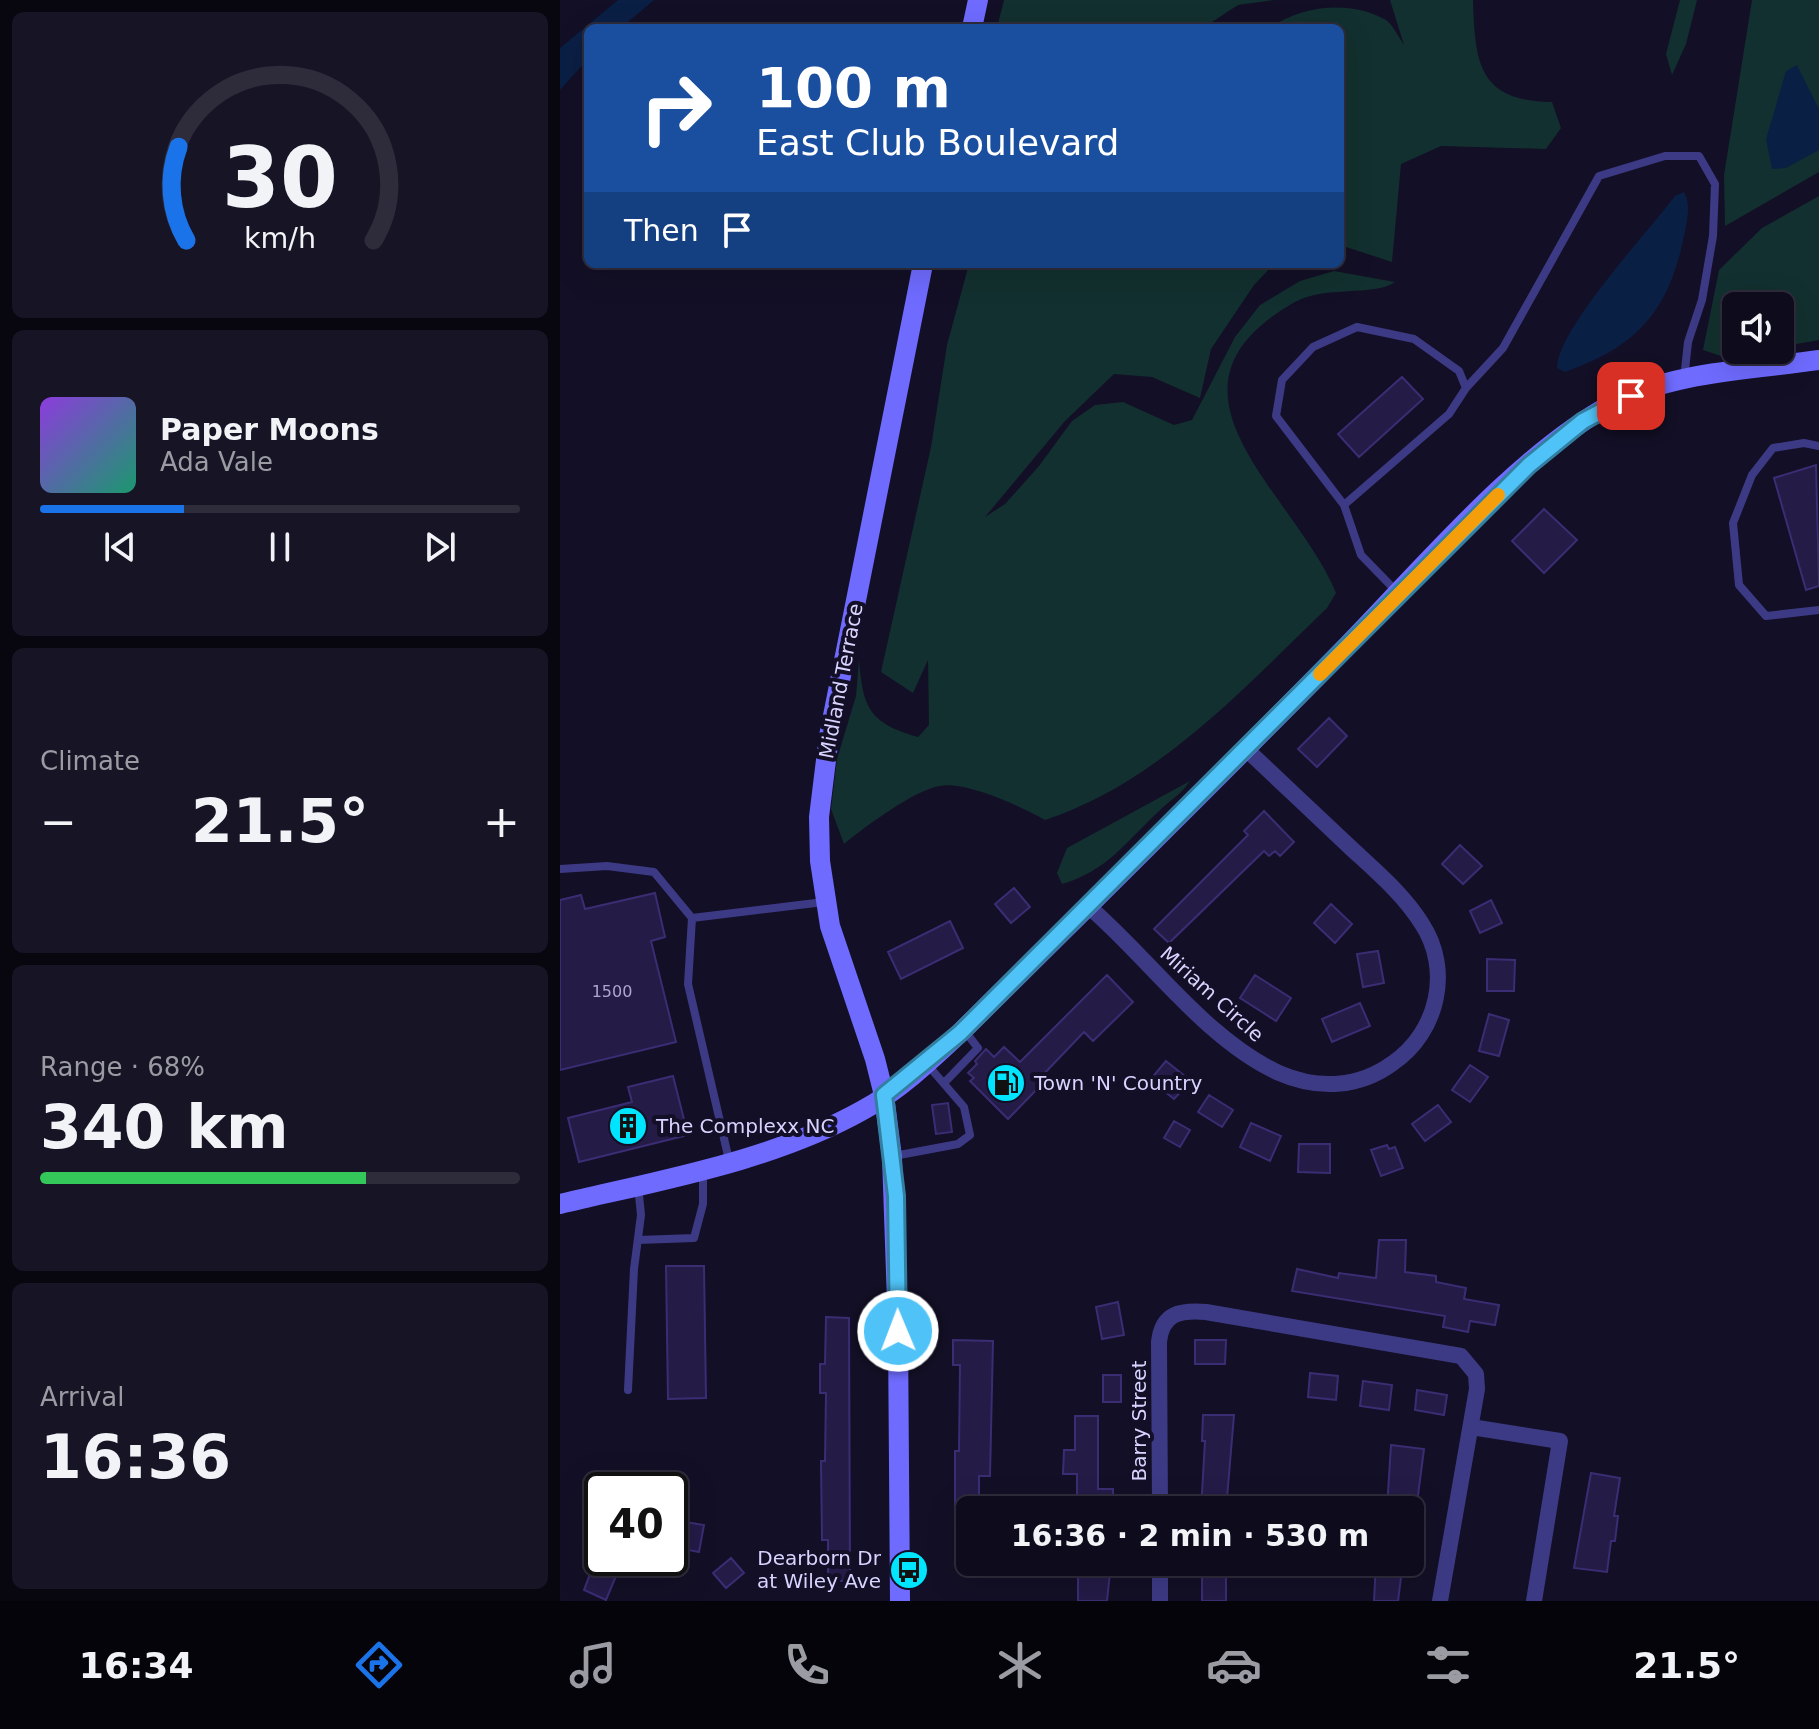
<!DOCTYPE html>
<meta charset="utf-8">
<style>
:root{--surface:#0e0b1c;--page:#171425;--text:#f1f3f6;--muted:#9b9ba3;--line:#2e2b3b;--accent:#1a73e8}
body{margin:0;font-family:"DejaVu Sans",sans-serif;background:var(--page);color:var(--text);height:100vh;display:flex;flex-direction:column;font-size:30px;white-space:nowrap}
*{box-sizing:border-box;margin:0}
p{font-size:26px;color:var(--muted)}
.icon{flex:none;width:44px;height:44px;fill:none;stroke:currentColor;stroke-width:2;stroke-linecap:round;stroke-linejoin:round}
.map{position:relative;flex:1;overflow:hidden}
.drawer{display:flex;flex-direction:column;gap:12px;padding:12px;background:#08060f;width:560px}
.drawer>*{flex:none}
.hud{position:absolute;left:24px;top:24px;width:760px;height:244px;border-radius:12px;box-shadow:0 8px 32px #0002,0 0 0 2px var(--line);background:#1a4fa0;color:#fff;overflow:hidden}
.buttons{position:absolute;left:1162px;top:292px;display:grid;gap:16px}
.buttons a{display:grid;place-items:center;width:72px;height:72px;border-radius:12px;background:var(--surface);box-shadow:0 8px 32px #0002,0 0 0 2px var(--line);font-size:40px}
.speed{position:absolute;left:24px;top:1472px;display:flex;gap:16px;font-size:40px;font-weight:700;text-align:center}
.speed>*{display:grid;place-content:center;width:104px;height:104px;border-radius:50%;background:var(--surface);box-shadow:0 8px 32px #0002,0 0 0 2px var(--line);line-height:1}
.speed .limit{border:4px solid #111;border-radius:12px;background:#fff;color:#111}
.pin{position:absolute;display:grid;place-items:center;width:68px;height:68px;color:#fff;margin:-34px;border-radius:16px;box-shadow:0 4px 12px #0006}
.me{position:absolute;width:88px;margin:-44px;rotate:359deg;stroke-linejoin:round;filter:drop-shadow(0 0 6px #0008)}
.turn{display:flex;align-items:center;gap:28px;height:168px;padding:0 40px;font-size:36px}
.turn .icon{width:104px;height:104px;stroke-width:2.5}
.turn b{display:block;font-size:56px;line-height:68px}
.then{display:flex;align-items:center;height:76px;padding:0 40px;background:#0003;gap:16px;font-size:30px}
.big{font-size:60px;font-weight:800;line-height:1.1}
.drawer .card{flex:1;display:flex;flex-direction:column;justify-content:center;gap:12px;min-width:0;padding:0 28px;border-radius:12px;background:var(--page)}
.drawer .dial{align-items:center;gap:0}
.dial svg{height:208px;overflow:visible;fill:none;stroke:var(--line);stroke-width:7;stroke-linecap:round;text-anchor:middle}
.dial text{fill:var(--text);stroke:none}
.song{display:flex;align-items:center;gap:24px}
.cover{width:96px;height:96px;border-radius:12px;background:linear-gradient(135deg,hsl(270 70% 55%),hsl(160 70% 35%))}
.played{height:8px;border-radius:4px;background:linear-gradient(90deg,var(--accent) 30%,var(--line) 30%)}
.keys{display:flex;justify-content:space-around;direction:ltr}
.heat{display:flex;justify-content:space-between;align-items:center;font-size:44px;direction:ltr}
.charge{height:12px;border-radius:6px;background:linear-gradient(90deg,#34c759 68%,var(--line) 0)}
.trip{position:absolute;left:396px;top:1496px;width:468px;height:80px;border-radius:12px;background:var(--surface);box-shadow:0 8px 32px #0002,0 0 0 2px var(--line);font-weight:800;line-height:80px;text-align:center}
.tab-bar{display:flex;height:128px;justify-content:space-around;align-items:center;background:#06040b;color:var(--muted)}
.tab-bar .icon{width:56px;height:56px}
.tab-bar .current{color:var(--accent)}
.tab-bar b{font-size:36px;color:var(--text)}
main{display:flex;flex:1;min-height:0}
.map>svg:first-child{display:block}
.green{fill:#12302f}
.water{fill:#0a1f44}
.building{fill:#241b47;stroke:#3b2d73;stroke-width:2}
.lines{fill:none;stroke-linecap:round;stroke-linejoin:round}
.lane{stroke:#3d3a85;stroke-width:8}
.street{stroke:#3d3a85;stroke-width:16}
.secondary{stroke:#6f6bff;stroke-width:20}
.route-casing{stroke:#337fa1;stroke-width:20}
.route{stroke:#4fc3f7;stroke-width:14}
.slow{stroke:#f59e0b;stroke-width:14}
.labels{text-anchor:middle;stroke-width:8;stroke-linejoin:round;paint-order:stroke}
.number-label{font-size:16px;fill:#aca6d1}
.street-label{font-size:20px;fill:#d9d4ff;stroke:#130f26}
.poi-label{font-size:20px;fill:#d9d4ff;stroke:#130f26;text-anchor:start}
</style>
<main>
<section class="drawer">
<div class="card dial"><svg viewBox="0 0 100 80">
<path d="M14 69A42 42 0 1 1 86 69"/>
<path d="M14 69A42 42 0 0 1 11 33" stroke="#1a73e8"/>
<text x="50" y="56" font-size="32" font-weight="700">30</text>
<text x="50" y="72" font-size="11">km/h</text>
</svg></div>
<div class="card">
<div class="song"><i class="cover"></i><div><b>Paper Moons</b><p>Ada Vale</p></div></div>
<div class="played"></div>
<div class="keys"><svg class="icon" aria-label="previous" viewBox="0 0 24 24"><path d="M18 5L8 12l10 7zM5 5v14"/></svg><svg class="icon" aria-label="pause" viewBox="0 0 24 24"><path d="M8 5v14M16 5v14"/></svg><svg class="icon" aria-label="next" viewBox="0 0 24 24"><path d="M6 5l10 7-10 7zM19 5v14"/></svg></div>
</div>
<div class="card"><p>Climate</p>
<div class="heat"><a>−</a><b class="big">21.5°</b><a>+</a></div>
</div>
<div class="card"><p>Range · 68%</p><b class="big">340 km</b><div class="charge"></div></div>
<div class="card"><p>Arrival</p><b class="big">16:36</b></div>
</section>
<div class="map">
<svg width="1259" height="1601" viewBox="0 0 1259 1601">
<rect width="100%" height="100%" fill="#130f26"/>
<path class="green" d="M444 0H713L678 5 643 28H437Z
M830 0H913C915 64 919 101 992 102L1001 128 986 149 881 146 841 164 832 262 780 245V28H710C742 5 791 0 826 20 833 25 839 38 844 45Z
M1120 0H1137L1126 44 1112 75 1106 54Z
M1192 0H1259V172L1165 226 1164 175Z
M1259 196V340L1220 347V306H1176V350H1203L1164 357 1143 350 1159 270 1202 228Z
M409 264H714L694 285 651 349 640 398 592 377 554 374 505 421 425 517 445 504 479 466 512 421 535 405 563 402 614 425 632 420 675 337 700 305 740 281 774 271 835 282C814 297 765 285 735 302 580 390 735 492 776 593L767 608C684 688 598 783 485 820 462 807 406 781 380 786 354 790 305 827 284 844L271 809 277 759 296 696 299 660C303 709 310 723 358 737L369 725 368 660 353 693 321 672 371 447 387 345Z
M630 781C621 795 610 800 598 812 566 842 547 871 502 884L497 873 507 848Z"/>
<path class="water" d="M58 0H94L61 28H28V59L0 90V48Z
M1237 65 1259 109V150L1226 168 1212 169 1206 139 1226 71Z
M1124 192C1132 206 1126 226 1123 241 1107 314 1075 347 1005 372L997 368C997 329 1089 231 1115 196Z"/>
<path class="building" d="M842 377 863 399 799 457 778 434Z
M1256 465 1259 586 1246 590 1214 478Z
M984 509 1017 540 984 573 952 541Z
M769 718 787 736 757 767 738 749Z
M704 811 734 842 720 856 715 851 709 856 704 851 609 943 594 929 688 835 684 831Z
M900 845 922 866 903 884 882 864Z
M454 888 470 907 451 923 435 904Z
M95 893 105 937 91 941 116 1042 0 1070V900L21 895 25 909Z
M931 900 942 923 920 933 910 911Z
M771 904 792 924 775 943 754 923Z
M390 921 403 948 341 979 328 952Z
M818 951 824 983 803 987 797 954Z
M927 959 955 960 954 991H927Z
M547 975 573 1002 533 1041 524 1032 478 1080 482 1084 448 1119 410 1081 414 1078 408 1073 417 1064 415 1061 426 1049 434 1057 444 1047 460 1062Z
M695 975 731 998 716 1021 680 998Z
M800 1003 810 1026 772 1042 762 1019Z
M929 1014 949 1020 939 1056 919 1051Z
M606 1061 631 1081 614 1099 590 1080Z
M910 1065 928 1077 910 1102 892 1090Z
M113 1076 128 1135 19 1162 8 1118 72 1102 68 1087Z
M649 1095 673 1110 662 1127 638 1112Z
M388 1103 392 1132 376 1134 372 1105Z
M878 1105 891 1122 865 1141 852 1124Z
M614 1121 630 1130 620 1147 604 1138Z
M691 1123 721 1136 710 1161 680 1147Z
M739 1144H770V1173L738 1172Z
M827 1145 829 1149 835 1147 843 1168 821 1176 811 1150Z
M819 1240H846L845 1272 876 1276V1282L906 1288 904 1299 939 1305 935 1325 910 1321 908 1332 883 1327 885 1316 732 1291 737 1269 778 1278 779 1273 816 1278Z
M106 1266H144L146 1398 108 1399Z
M558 1302 564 1335 542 1339 536 1307Z
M266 1317 289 1318 290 1581H268V1540H262L261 1461H265L266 1393H260V1364H265Z
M393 1340 433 1341 430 1476H419V1510H410V1551H395V1451H399L400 1365H393Z
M635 1340H666L665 1364H635Z
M750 1373 778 1376 776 1400 748 1397Z
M543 1375H561V1402H543Z
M803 1381 832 1385 829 1410 800 1406Z
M857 1390 887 1395 884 1415 855 1410Z
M643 1415H674L666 1510H641L645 1441H642Z
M515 1416H538V1489H553V1510H517V1474H503L504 1450H515Z
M831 1445 864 1449 856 1511 827 1508Z
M1031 1473 1060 1478 1054 1516H1058L1055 1541H1051L1047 1572 1014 1568Z
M113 1520 144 1525 139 1552 119 1548 110 1550Z
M171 1558 184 1573 166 1588 153 1573Z
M518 1562 551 1563 547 1601H518Z
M642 1562H666V1601H642Z
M816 1562H843L838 1601H814Z
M33 1566 56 1576 46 1600 24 1590Z"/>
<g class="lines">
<path class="lane" d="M906 388 943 348 1039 176 1105 156H1139L1155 184 1153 236 1142 300 1128 342 1124 379
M1259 446 1244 443 1213 448 1192 475 1173 523 1179 585 1206 616 1259 610
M784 505 716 416 722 380 753 347 797 327 854 339 899 371 906 388 889 414 784 505 801 555 838 593
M0 869 47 866 94 872 132 918 264 902
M132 918 128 984 169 1160
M384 1083 418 1048 404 1030
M334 1156 398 1144 410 1135 404 1107 366 1063
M78 1240 134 1238 143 1204V1172
M68 1390 74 1269 81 1215 78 1185"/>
<path class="street" d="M528 906C589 958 646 1040 719 1073 758 1090 799 1088 833 1063 878 1032 892 970 862 924 844 895 817 872 792 849 757 816 721 782 686 749
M911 1427 1000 1441 974 1601
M600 1510 599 1342C602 1313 620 1310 646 1312L901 1356 916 1374 917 1389 880 1601
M600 1562V1601"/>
<path class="secondary" d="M412 28 418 0
M0 1204C101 1180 212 1161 303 1110 340 1090 373 1058 403 1030 532 902 662 774 789 644 864 567 959 454 1052 404 1113 371 1192 370 1259 360
M340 1601 338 1331 332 1157 324 1095 315 1059 270 926 260 861 259 817 269 736 363 264"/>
</g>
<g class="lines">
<g class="route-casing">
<path id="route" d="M338 1331 336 1196 324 1095 400 1033 969 465 1023 421 1071 396"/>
</g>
<use href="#route" class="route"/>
<path class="slow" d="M760 674 938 495"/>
</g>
<defs>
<g id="fuel-disc" transform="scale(2)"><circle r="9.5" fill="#00e5ff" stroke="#130f26"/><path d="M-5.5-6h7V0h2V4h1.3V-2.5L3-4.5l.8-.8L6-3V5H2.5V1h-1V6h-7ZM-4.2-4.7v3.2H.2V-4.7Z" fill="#111"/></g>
<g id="building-disc" transform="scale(2)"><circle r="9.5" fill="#00e5ff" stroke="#130f26"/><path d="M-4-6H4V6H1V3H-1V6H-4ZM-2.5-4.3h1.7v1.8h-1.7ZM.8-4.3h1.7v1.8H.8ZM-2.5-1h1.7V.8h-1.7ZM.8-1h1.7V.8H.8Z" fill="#111"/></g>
<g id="bus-disc" transform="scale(2)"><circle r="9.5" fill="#00e5ff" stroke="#130f26"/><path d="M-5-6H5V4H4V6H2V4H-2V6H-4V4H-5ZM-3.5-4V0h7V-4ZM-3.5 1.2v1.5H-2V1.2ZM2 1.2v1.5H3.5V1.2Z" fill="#111"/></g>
</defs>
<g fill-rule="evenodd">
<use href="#fuel-disc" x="446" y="1083"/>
<use href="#building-disc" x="68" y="1126"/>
<use href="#bus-disc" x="349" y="1570"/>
</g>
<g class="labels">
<g class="number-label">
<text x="52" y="997">1500</text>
</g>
<g class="street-label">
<text transform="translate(281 681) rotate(-79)" y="7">Midland Terrace</text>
<text transform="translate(652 994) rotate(42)" y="7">Miriam Circle</text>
<text transform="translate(579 1421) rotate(-90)" y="7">Barry Street</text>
</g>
<g class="poi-label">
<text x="474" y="1090">Town 'N' Country</text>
<text x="96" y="1133">The Complexx NC</text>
<text x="321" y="1565" text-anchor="end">Dearborn Dr<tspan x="321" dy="23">at Wiley Ave</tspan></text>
</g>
</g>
</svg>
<div class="buttons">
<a><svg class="icon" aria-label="sound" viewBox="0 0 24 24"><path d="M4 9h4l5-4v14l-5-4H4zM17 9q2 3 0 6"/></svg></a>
</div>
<div class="speed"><div class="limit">40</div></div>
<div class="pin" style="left:1071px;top:396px;background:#d93025"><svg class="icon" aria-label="arrive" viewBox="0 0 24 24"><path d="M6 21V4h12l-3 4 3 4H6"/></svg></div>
<svg class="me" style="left:338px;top:1331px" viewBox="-20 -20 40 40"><circle r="17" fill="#4fc3f7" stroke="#fff" stroke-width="3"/><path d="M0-11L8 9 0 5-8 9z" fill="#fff"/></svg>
<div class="trip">16:36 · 2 min · 530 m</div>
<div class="hud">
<div class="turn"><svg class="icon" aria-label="right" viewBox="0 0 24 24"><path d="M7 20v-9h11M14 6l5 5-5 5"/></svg><div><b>100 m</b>East Club Boulevard</div></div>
<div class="then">Then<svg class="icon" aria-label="arrive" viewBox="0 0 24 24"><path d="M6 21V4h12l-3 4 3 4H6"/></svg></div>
</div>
</div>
</main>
<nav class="tab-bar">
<b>16:34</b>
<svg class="icon current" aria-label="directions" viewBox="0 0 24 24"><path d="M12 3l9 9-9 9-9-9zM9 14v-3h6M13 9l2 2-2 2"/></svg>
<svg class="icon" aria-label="music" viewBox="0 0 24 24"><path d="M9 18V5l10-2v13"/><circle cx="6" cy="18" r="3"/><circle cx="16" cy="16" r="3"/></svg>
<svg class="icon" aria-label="phone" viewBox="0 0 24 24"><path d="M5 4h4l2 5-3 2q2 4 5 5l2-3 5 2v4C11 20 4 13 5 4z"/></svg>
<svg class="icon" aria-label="climate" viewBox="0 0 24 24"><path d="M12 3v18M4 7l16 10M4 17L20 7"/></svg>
<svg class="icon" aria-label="car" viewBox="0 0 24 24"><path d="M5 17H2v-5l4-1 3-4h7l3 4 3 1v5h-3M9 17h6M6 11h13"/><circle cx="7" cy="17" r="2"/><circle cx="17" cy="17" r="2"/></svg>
<svg class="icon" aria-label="filters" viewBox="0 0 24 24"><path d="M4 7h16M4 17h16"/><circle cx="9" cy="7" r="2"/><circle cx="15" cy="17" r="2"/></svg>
<b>21.5°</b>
</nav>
